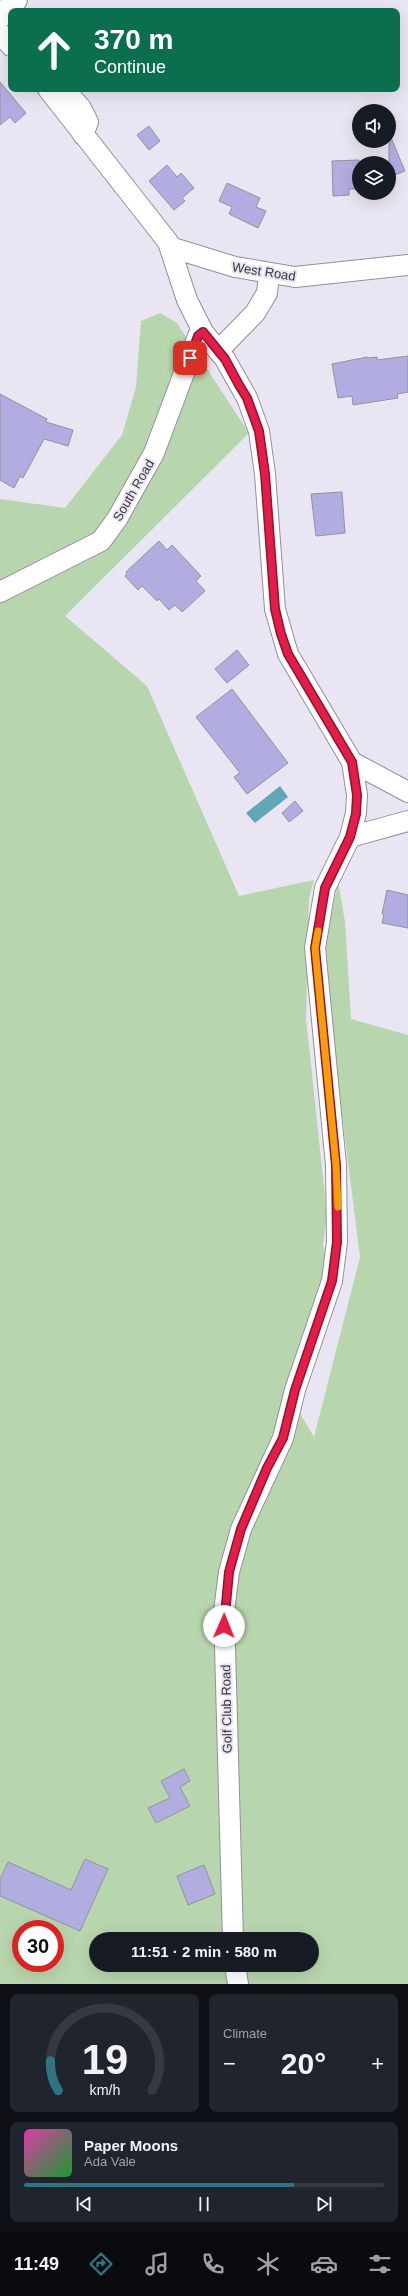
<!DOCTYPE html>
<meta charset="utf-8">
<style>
:root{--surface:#171b24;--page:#20242c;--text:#f1f3f6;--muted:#9ea1a6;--line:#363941;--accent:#307484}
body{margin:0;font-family:Helvetica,sans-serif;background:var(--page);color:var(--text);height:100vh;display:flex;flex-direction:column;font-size:15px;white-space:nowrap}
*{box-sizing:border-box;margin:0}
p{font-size:13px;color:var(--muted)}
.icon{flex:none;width:22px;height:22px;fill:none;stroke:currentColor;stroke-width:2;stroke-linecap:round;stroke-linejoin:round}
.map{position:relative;height:1984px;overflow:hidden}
.drawer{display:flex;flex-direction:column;gap:10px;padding:10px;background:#0d0f14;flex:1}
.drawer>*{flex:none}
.banner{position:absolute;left:8px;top:8px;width:392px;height:84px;border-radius:8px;box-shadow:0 4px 16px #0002;background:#0b6e4f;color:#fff;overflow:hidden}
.buttons{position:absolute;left:352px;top:104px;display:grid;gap:8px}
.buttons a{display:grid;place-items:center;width:44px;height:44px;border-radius:50%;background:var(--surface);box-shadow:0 4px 16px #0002;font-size:20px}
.speed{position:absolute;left:12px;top:1920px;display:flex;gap:8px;font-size:20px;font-weight:700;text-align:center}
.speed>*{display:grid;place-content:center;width:52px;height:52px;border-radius:50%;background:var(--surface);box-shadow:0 4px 16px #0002;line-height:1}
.speed .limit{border:6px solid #d22;background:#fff;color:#111}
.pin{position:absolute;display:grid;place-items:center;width:34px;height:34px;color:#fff;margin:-17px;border-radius:8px;box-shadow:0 2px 6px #0006}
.me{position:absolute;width:44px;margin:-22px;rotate:1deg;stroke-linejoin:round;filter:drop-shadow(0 0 3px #0008)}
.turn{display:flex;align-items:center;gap:14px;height:84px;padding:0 20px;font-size:18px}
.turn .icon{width:52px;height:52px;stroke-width:2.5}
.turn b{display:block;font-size:28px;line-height:34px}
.big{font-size:30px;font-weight:700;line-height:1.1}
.drawer .card{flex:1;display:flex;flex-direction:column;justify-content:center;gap:6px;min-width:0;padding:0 14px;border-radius:8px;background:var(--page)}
.drawer .dial{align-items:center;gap:0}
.dial svg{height:104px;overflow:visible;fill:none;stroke:var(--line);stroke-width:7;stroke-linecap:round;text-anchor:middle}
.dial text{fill:var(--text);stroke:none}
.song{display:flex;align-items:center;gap:12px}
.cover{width:48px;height:48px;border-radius:6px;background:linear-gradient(135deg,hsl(320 70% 55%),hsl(130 70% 35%))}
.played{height:4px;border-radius:2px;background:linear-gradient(90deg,var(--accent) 75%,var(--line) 75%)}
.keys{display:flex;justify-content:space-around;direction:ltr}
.heat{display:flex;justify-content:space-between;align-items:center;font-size:22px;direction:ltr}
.drawer .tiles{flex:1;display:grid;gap:10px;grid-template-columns:1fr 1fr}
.card:last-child{grid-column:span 2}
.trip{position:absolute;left:89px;top:1932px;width:230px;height:40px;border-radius:20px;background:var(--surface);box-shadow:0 4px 16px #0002;font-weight:700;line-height:40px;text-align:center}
.menu{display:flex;height:64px;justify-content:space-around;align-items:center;background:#090b0e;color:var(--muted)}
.menu .icon{width:28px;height:28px}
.menu .selected{color:var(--accent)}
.menu b{font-size:18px;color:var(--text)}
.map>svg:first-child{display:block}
.green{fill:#b8d6ae;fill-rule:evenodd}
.water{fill:#63a6b6}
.building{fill:#b2ade0;stroke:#93929e}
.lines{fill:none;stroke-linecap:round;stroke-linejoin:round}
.minor-casing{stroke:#938f9b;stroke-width:22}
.major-casing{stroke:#938f9b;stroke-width:24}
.minor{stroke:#fff;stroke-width:20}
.major{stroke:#fff;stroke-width:22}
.route-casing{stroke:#92132f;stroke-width:10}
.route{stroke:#e11d48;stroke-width:7}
.slow{stroke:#f59e0b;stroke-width:7}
.labels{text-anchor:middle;stroke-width:4;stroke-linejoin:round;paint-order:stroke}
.street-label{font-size:13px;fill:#39373c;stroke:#e9e5f2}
</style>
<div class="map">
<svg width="408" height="1984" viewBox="0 0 408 1984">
<rect width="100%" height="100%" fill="#e9e5f2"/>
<path class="green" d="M160 313 177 323 249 433 65 616 147 686 239 896 314 880 309 898 306 1018 327 1215 323 1245 332 1281 298 1410 314 1437 360 1257 333 1044 325 948 338 881 345 922 351 1019 408 1035V1984H0V499L65 508 122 435 136 387 141 321ZM21 1929H55V1963H21ZM96 1939H312V1965H96Z"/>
<path class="water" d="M280 786 288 797 255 823 246 813Z"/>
<path class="building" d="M0 82 26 113 15 123 10 117 0 125Z
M149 126 160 141 149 150 137 135Z
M389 133 405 171 389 177Z
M359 160V189H349V195L333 196 332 161Z
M167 165 177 177 181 173 194 188 182 198 185 201 174 210 149 181Z
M227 183 260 198 256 207 266 211 258 228 229 214 232 207 219 201Z
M408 356V392L397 394 398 398 353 405 352 396 338 398 332 364 367 357 368 358 377 357V360Z
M0 394 47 419 46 422 73 430 68 446 44 439 23 478 20 476 14 488 0 480Z
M342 492 345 533 316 536 311 494Z
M159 541 167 550 172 545 201 576 196 581 205 591 182 612 175 605 169 610 159 599 157 601 142 586 138 590 125 576 127 574 126 572Z
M237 650 249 665 227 683 215 669Z
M232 689 288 763 247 794 234 777 240 773 196 717Z
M295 801 303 811 289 822 282 813Z
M387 890 408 895V928L382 923 384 914H382Z
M184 1769 190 1781 180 1787 190 1806 156 1823 148 1808 170 1798 161 1781Z
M85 1859 108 1869 80 1931 0 1896V1879L8 1862 71 1890Z
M204 1865 215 1894 188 1905 177 1876Z"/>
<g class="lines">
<g class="minor-casing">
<path id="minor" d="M0 33 11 46
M48 89 168 242 187 300 203 332 225 359 247 398 259 431 265 474 275 609 288 654 352 762 408 792
M64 89 81 108 88 122 83 135
M170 247 235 267 295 277 408 265
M218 351 255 313 267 293 269 274
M0 592 101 541 117 519 154 453 198 336 203 332
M350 837 408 821
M233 1939 224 1611 229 1572 241 1529 283 1438 295 1390 332 1281 337 1242 336 1165 315 948 325 888 350 837 356 813 357 795 352 762
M235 1965 238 1984"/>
</g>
<g class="major-casing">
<path id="major" d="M0 17 16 0"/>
</g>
<use href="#minor" class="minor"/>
<use href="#major" class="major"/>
</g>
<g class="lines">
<g class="route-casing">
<path id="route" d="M190 358 198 336 203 332 225 359 239 385 247 398 259 431 265 474 275 609 281 634 288 654 352 762 357 795 356 814 350 837 325 888 315 948 336 1165 337 1242 332 1281 295 1390 283 1438 267 1468 241 1529 229 1572 224 1626"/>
</g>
<use href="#route" class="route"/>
<path class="slow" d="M318 931 315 948 336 1165 338 1207"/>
</g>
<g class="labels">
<g class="street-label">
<text transform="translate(264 271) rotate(9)" y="5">West Road</text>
<text transform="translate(133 490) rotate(-60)" y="5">South Road</text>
<text transform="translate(226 1709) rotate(-91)" y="5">Golf Club Road</text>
</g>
</g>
</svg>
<div class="buttons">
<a><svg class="icon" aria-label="sound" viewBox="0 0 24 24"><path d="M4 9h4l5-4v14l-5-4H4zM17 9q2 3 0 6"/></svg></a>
<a><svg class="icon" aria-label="layers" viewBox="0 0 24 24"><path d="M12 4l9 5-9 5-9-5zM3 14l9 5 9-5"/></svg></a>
</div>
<div class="speed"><div class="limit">30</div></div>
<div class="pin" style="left:190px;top:358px;background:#d93025"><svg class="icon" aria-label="arrive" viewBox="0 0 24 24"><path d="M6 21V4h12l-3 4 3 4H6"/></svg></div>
<svg class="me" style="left:224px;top:1626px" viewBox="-20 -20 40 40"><circle r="19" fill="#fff"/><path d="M0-13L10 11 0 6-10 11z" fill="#e11d48"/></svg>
<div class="trip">11:51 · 2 min · 580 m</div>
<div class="banner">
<div class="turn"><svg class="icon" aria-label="ahead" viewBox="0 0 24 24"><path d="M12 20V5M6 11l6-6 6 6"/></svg><div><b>370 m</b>Continue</div></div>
</div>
</div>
<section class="drawer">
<div class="tiles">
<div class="card dial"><svg viewBox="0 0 100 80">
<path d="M14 69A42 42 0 1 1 86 69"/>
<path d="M14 69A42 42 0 0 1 8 46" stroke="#307484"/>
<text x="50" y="56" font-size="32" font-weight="700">19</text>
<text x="50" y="72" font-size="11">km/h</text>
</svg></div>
<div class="card"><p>Climate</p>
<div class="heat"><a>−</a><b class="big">20°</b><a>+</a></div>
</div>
<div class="card">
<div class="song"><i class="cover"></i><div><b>Paper Moons</b><p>Ada Vale</p></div></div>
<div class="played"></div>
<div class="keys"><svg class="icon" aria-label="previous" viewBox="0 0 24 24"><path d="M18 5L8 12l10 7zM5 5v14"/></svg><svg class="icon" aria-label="pause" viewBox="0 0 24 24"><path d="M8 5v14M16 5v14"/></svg><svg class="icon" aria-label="next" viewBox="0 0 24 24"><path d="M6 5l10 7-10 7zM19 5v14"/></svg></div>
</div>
</div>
</section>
<nav class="menu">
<b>11:49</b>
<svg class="icon selected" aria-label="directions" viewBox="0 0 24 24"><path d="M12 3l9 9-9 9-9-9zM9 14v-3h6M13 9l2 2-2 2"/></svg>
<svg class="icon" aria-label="music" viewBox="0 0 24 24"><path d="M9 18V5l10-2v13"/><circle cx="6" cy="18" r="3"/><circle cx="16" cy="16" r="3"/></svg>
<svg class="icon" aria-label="phone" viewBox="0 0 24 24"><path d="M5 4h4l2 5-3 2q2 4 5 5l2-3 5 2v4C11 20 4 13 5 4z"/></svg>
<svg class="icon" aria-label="climate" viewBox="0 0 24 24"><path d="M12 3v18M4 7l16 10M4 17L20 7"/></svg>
<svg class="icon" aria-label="car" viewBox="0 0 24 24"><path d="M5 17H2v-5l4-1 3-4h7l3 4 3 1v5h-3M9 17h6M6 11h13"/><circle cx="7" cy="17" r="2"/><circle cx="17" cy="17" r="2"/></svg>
<svg class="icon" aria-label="filters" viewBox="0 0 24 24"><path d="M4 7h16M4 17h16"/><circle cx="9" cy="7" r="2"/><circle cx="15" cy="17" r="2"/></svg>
</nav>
